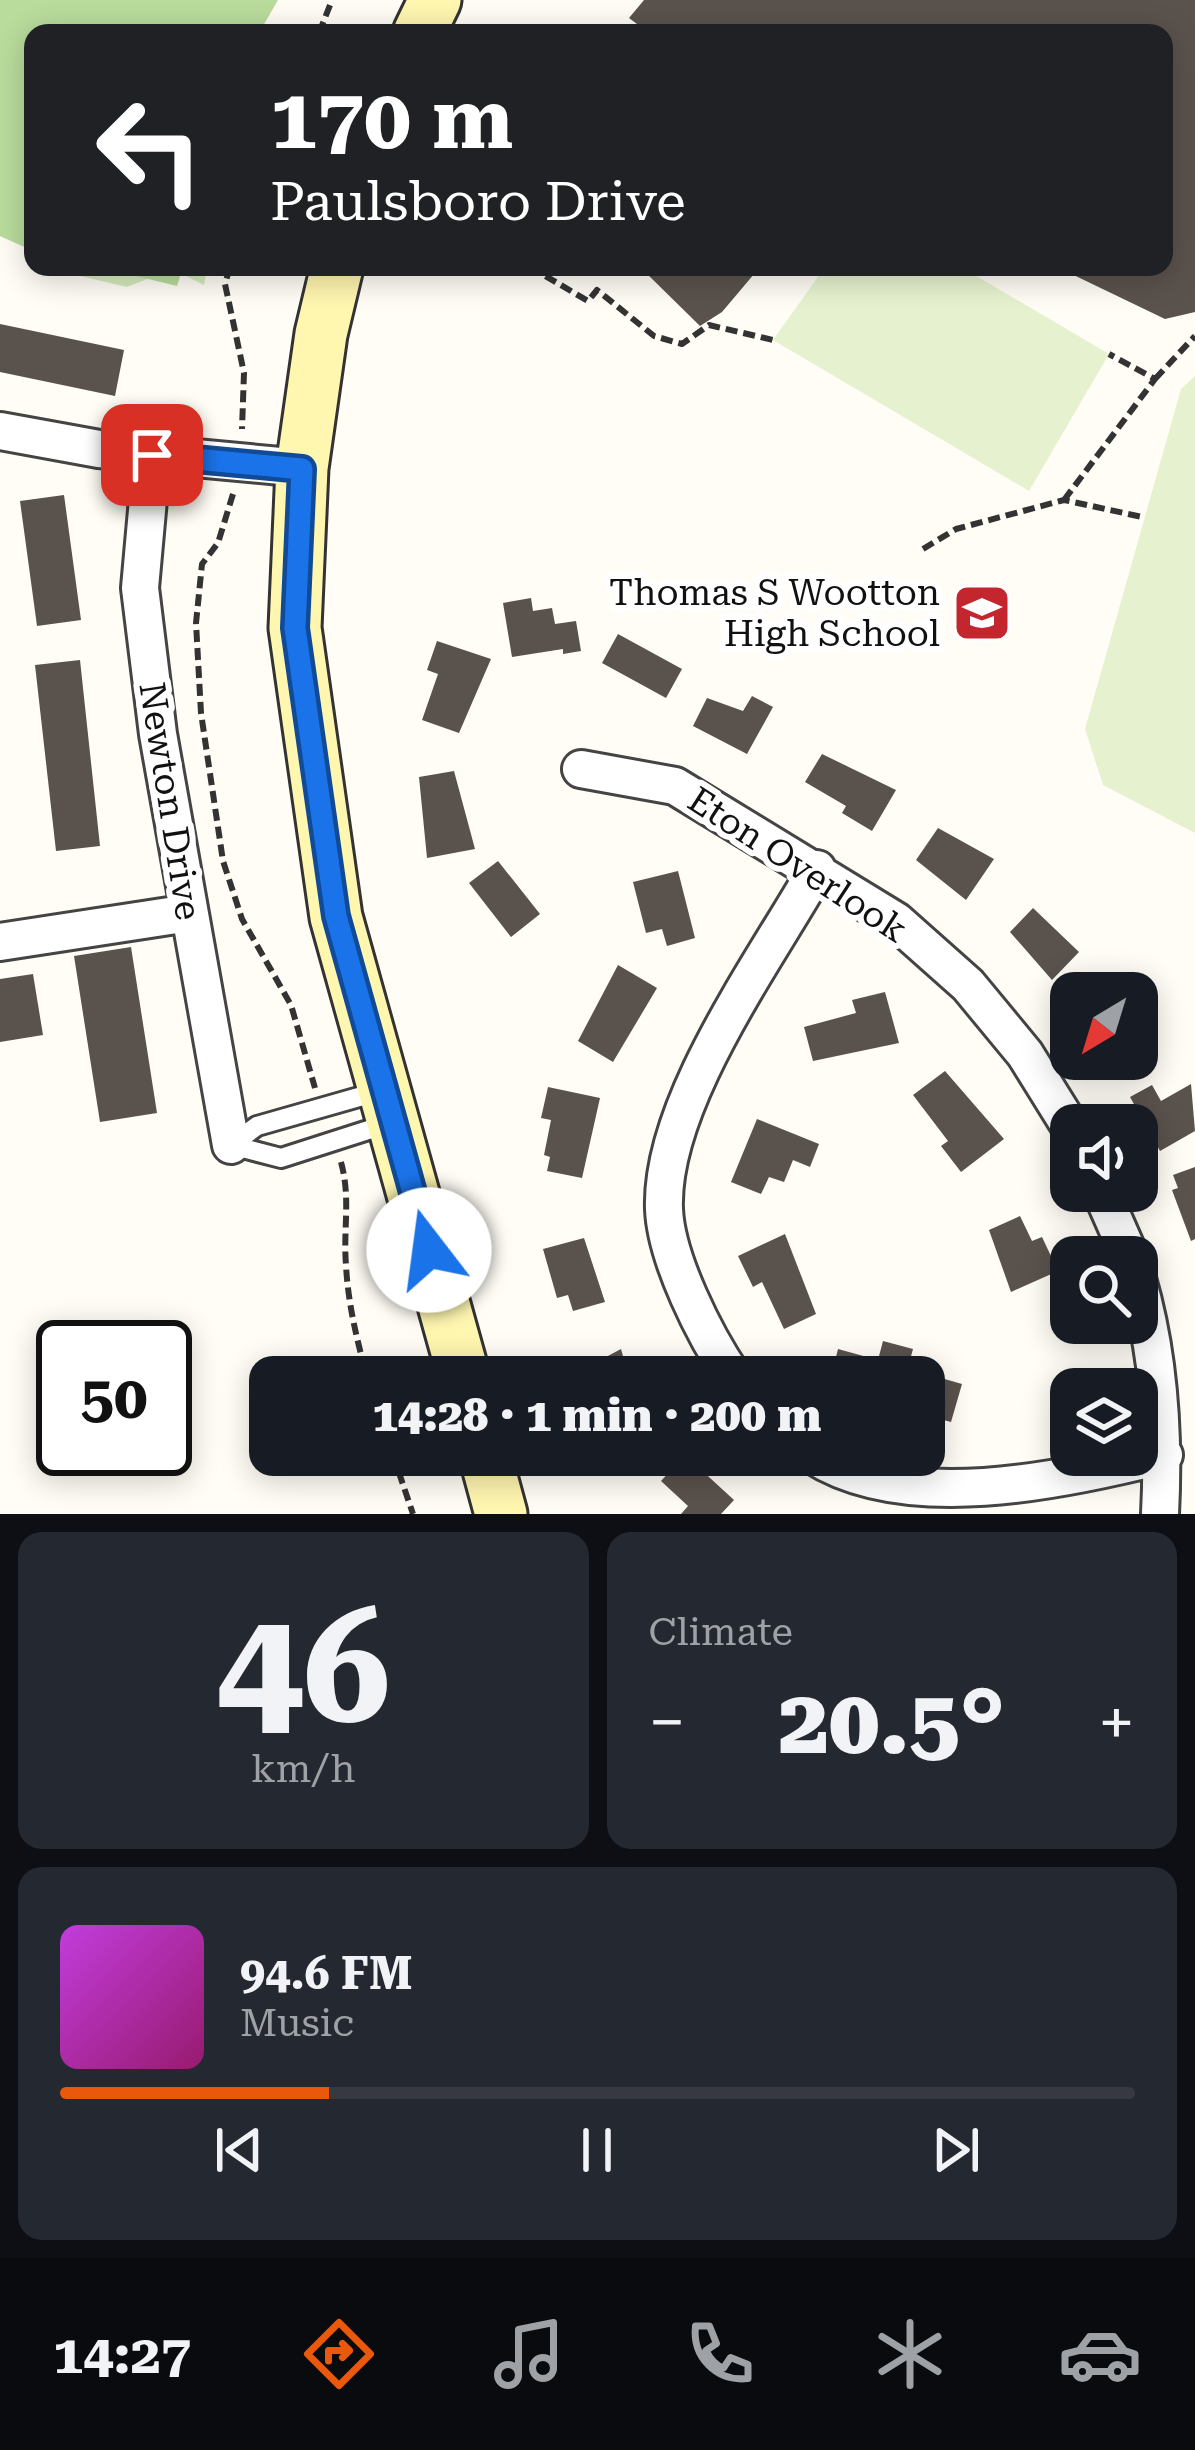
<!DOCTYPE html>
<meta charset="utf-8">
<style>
:root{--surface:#171b24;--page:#242831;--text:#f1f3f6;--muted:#9ea1a6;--line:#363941;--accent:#ea580c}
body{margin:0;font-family:"Roboto Serif",serif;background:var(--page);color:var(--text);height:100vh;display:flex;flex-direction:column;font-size:45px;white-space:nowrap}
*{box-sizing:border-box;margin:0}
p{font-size:39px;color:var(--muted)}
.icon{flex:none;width:66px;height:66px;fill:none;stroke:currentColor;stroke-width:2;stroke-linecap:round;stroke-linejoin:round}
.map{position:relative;height:1514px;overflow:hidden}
.details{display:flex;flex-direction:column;gap:18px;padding:18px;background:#0d0f14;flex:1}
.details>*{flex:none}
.hud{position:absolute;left:24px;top:24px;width:1149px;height:252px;border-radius:24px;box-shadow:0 6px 30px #0003;background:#202124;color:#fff;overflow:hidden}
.needle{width:78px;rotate:218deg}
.controls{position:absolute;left:1050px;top:972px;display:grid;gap:24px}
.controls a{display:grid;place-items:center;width:108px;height:108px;border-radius:24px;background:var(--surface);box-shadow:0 6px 30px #0003;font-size:60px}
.speed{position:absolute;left:36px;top:1320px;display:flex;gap:24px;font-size:60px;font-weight:700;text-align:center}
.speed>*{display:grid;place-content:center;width:156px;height:156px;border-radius:50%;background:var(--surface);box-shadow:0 6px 30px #0003;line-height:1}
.speed .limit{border:6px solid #111;border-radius:18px;background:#fff;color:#111}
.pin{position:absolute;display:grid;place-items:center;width:102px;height:102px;color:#fff;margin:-51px;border-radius:24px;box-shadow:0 6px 18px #0006}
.me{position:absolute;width:132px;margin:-66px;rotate:345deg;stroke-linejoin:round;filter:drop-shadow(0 0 9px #0008)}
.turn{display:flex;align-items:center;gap:42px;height:252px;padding:0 48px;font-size:54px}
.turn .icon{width:156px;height:156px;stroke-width:2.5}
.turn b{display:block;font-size:84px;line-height:102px}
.big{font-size:90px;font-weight:800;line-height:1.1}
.details .tile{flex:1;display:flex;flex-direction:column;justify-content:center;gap:18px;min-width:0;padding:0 42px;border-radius:24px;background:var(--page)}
.details .dial{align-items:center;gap:0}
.dial b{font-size:156px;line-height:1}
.song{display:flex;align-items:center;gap:36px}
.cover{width:144px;height:144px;border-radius:18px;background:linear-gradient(135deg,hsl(290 70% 55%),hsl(320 70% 35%))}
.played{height:12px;border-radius:6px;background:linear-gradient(90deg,var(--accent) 25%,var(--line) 25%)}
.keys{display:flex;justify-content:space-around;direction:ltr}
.heat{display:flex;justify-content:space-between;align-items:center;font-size:66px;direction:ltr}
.details .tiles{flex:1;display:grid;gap:18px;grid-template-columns:1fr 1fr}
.tile:last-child{grid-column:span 2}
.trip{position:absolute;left:249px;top:1356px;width:696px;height:120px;border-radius:24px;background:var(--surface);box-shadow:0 6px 30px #0003;font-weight:800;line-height:120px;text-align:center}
.tabs{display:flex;height:192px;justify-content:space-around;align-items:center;background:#090b0e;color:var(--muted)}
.tabs .icon{width:84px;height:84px}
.tabs .selected{color:var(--accent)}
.tabs b{font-size:54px;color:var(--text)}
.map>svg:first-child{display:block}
.green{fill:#d5ebbd}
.forest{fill:#b9dc9c}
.pitch{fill:#e6f2cf}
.building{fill:#5a524d}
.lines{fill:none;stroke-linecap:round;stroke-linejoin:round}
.service-casing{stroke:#444;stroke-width:24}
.minor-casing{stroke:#444;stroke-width:42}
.secondary-casing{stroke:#333;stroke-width:57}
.path{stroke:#333;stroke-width:6;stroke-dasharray:12 6;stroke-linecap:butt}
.service{stroke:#fff;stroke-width:18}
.minor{stroke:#fff;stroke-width:36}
.secondary{stroke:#fff6b0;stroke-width:51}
.route-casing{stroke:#114b97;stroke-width:30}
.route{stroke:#1a73e8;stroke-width:21}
.labels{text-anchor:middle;stroke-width:12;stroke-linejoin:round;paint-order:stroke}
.poi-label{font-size:36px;fill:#111;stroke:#fff;text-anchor:end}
.street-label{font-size:36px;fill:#111;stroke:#fff}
</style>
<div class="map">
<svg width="1195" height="1514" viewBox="0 0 1195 1514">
<rect width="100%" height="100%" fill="#fffdf5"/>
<path class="green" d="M42 267H207L204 285 172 269 127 287Z"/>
<path class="forest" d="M0 0H278L259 33H33V251L0 236Z
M99 267H183L177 286Z"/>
<path class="pitch" d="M825 267H961L1109 354 1029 491 773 340Z
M1195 376V833L1103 785 1085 729 1181 389Z"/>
<path class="building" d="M644 0H1195V312L1165 319 1057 267H1164V33H636L641 27 629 18Z
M640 267H760L722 312 700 326Z
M0 324 124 350 115 396 0 372Z
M64 495 81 620 37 626 20 501Z
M531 598 533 611 552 608 555 624 576 621 581 651 563 654V649L512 657 503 603Z
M618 634 682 669 666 698 602 663Z
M437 641 491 659 459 733 422 720 438 674 427 670Z
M80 660 100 846 56 851 35 665Z
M752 696 773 707 747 754 693 726 707 698 743 711Z
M822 754 896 790 872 831 842 813 846 806 805 782Z
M454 771 475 849 427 858 419 777Z
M938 828 994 859 966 900 916 860Z
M498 861 540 914 511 937 469 883Z
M678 871 695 938 667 946 662 929 646 933 633 882Z
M1033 908 1079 952 1052 980 1010 932Z
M131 947 157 1113 100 1122 74 956Z
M618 965 657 988 613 1062 578 1041Z
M33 974 43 1035 0 1042V979Z
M885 992 899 1043 813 1061 804 1027 856 1013 852 1000Z
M945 1071 1004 1139 961 1172 941 1146 948 1141 913 1095Z
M1191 1084 1195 1131 1160 1151 1130 1097 1152 1085 1161 1101Z
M548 1087 600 1098 582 1178 547 1171 550 1157 544 1155 551 1120 541 1118Z
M757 1119 819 1144 810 1167 793 1160 784 1182 769 1177 761 1194 731 1182Z
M1195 1167V1239L1191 1241 1172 1190 1178 1188 1173 1175Z
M1020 1216 1032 1241 1042 1237 1058 1271 1011 1292 989 1230Z
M785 1234 816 1314 784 1329 762 1282 753 1287 738 1256Z
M584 1238 605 1302 573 1311 568 1295 557 1298 543 1249Z
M883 1341 913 1349 910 1360 936 1368 934 1376 962 1384 951 1422 924 1415V1377H831L838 1349 878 1360Z
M621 1349 629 1377H598L591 1365Z
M685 1455 734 1500 721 1514H681L688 1506 661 1481Z"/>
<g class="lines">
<g class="service-casing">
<path id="service" d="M231 1145 281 1158 387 1124
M231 1145 257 1126 380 1091"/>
</g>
<g class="minor-casing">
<path id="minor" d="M0 431 99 449 302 468
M152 455 140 588 158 734 231 1145
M581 769 675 786 896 921 968 985 1025 1054 1071 1128
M0 942 189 913
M1101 1191 1130 1257
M1137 1279C1159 1354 1164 1436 1160 1514
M733 1377C705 1336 666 1259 664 1209 660 1103 765 961 817 869
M813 1455C905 1514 1061 1481 1164 1455"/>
</g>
<g class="secondary-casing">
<path id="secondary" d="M419 33 435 0
M337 267 321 334 302 468 295 628 336 917 464 1377
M485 1455 501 1514"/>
</g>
<path class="path" d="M319 33 332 0
M230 267 225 284 244 373 242 429
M530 267 588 301 597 290 654 336 682 344 709 325 773 340
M1155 379 1195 336
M233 494 218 543 202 564 196 623 201 713 223 861 242 919 291 1005 315 1088
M1064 500 1155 379 1109 354
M923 549 956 529 1064 500 1142 517
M341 1162C351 1199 343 1229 346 1265 348 1304 357 1340 367 1377
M393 1455 413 1514"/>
<use href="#service" class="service"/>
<use href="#minor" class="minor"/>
<use href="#secondary" class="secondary"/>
</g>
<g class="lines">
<g class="route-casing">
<path id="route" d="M152 455 302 469 295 628 336 916 429 1250"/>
</g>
<use href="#route" class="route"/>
</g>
<defs>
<g id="school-square" transform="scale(3)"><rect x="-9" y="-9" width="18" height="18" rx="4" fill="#c4262e" stroke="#fff"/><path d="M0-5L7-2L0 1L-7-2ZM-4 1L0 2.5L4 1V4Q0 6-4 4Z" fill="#fff"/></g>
</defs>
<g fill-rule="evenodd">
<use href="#school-square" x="982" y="613"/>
</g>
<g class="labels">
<g class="poi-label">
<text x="940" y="605">Thomas S Wootton<tspan x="940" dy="41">High School</tspan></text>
</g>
<g class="street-label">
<text transform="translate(171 801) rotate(81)" y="13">Newton Drive</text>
<text transform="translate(798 864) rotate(33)" y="13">Eton Overlook</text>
</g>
</g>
</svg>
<div class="controls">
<a><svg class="needle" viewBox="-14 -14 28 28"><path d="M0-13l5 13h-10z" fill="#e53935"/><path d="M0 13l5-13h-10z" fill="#9ea1a6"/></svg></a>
<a><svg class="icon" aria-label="sound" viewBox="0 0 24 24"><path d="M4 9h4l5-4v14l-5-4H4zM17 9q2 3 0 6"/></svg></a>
<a><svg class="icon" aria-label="search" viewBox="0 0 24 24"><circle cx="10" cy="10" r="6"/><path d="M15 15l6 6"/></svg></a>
<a><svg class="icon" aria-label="layers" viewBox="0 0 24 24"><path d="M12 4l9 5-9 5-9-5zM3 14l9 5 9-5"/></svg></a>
</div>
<div class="speed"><div class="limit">50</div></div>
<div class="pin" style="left:152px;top:455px;background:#d93025"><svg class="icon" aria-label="arrive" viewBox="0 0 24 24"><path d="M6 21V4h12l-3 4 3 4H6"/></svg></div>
<svg class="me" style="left:429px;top:1250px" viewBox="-20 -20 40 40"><circle r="19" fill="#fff"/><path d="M0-13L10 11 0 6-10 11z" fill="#1a73e8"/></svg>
<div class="trip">14:28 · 1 min · 200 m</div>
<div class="hud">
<div class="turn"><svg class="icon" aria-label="left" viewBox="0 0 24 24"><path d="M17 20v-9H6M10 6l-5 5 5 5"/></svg><div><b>170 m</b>Paulsboro Drive</div></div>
</div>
</div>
<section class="details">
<div class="tiles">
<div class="tile dial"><b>46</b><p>km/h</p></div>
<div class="tile"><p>Climate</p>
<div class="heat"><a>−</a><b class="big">20.5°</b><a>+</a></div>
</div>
<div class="tile">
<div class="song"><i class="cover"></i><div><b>94.6 FM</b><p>Music</p></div></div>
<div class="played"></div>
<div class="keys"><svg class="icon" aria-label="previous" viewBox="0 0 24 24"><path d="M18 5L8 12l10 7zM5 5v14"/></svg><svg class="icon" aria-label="pause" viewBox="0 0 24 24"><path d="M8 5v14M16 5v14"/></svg><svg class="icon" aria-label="next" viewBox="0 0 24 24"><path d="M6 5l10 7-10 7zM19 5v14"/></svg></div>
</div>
</div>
</section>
<nav class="tabs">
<b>14:27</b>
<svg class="icon selected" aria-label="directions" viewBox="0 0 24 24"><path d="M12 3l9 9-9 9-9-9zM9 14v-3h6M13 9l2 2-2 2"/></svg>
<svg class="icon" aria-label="music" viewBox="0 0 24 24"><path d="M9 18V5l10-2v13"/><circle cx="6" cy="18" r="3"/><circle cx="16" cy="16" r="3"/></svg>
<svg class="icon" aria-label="phone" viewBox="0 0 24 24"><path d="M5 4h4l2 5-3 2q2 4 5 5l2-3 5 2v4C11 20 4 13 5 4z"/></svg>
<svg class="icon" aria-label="climate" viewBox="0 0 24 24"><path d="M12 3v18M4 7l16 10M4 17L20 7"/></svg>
<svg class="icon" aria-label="car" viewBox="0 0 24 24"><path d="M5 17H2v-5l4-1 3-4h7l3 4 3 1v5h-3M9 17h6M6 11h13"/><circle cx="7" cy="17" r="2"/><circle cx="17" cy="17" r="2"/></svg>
</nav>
